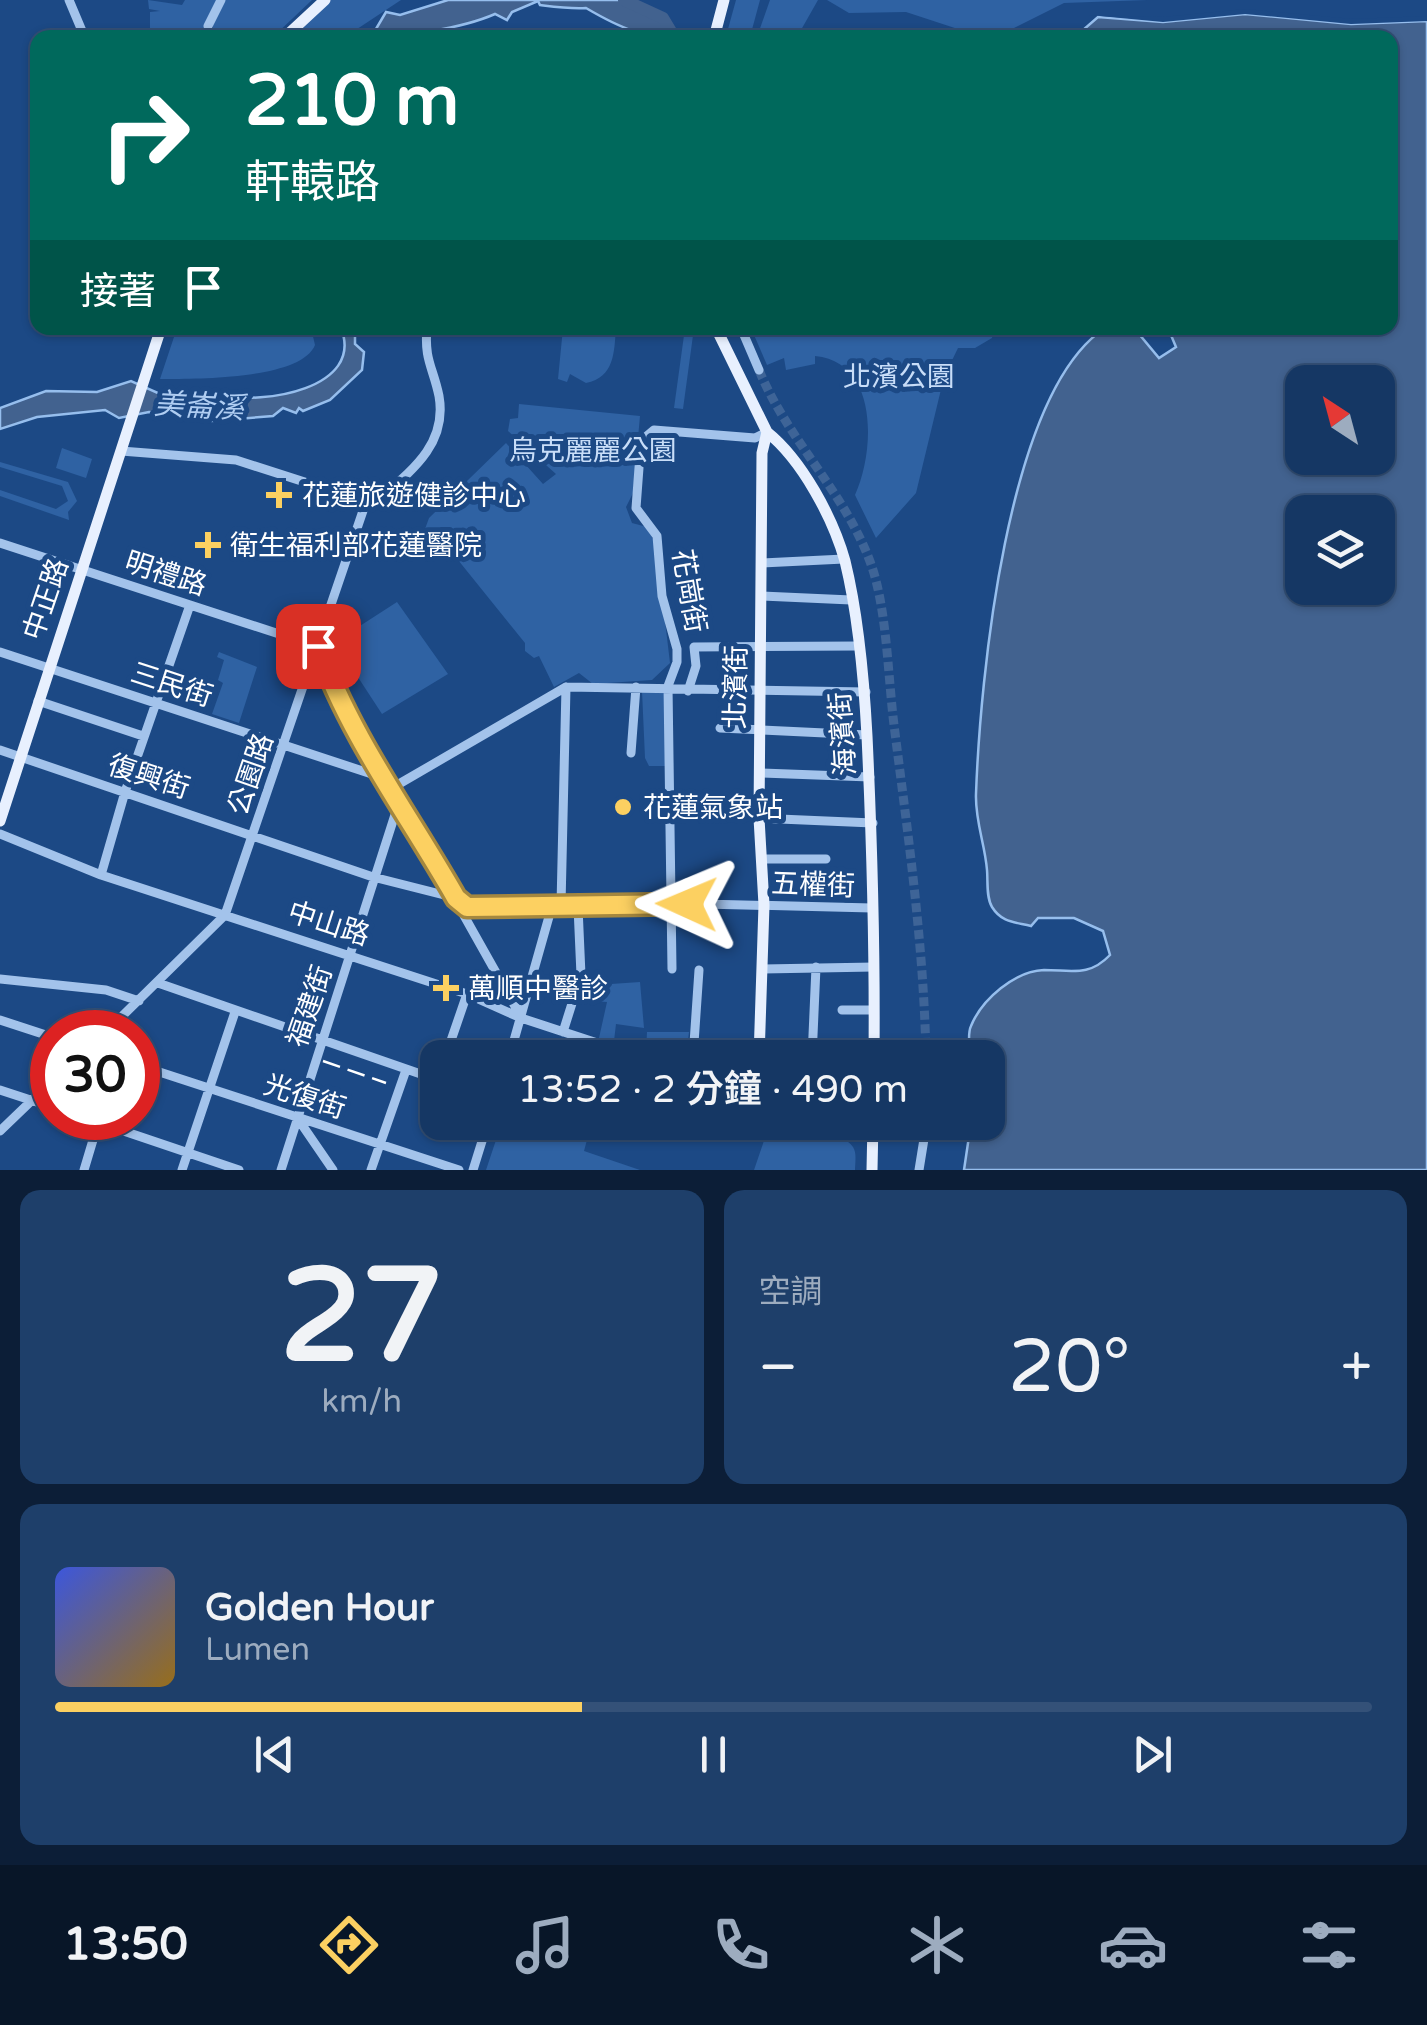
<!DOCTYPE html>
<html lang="zh-TW">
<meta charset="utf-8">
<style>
:root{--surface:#153764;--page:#1e3f6a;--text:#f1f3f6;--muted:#9dacbf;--line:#345178;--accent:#fcd061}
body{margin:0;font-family:"Varela Round","Noto Sans TC",sans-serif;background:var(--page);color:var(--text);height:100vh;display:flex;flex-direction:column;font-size:38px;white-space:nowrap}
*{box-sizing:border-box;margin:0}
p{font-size:32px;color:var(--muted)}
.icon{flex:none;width:55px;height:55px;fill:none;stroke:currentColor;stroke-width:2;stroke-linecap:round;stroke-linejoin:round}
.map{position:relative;height:1170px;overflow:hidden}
.sheet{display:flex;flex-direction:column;gap:20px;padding:20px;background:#0c1e37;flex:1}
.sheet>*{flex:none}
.top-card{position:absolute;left:30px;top:30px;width:1368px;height:305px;border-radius:20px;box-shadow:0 2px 8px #0004,0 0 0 2px var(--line);background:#00695c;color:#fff;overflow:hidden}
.needle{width:65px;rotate:324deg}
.buttons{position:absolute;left:1285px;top:365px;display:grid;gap:20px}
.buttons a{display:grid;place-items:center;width:110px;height:110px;border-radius:20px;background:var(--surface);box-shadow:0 2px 8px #0004,0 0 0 2px var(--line);font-size:50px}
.speed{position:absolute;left:30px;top:1010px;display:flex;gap:20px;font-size:50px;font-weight:700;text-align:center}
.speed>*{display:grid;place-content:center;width:130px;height:130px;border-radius:50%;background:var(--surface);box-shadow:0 2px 8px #0004,0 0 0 2px var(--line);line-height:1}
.speed .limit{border:15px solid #d22;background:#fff;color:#111}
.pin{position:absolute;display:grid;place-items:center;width:85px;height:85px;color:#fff;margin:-42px;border-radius:20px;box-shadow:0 5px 15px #0006}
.me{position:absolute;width:110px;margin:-55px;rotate:271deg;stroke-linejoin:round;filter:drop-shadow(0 0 8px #0008)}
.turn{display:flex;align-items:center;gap:35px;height:210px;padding:0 50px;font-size:45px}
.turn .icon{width:130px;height:130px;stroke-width:2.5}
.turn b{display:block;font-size:70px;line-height:85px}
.then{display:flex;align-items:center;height:95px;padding:0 50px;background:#0003;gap:20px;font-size:38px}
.big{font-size:75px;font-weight:600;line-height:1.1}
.sheet .widget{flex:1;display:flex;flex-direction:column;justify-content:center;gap:15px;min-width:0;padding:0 35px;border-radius:20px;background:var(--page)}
.sheet .dial{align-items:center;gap:0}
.dial b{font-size:130px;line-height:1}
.song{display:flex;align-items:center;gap:30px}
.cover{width:120px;height:120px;border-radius:15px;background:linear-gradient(135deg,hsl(230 70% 55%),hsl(40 70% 35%))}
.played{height:10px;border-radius:5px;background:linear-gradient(90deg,var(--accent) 40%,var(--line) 40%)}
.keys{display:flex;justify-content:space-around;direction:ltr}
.heat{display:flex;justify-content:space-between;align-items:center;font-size:55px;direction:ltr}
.sheet .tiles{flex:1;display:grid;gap:20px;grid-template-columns:1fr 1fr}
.widget:last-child{grid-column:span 2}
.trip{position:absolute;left:420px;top:1040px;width:585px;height:100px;border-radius:20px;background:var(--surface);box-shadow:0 2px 8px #0004,0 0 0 2px var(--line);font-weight:600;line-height:100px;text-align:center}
.menu{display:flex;height:160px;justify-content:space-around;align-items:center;background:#081628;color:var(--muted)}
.menu .icon{width:70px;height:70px}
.menu .on{color:var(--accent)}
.menu b{font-size:45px;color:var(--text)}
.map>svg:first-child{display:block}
.green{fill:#2f62a3}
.water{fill:#42628f;stroke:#96beed;stroke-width:2.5;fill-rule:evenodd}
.pier{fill:#1c4985}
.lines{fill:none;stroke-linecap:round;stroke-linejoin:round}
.river{stroke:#42628f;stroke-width:12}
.minor-tunnel{stroke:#3e6497;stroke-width:9;stroke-dasharray:9 4.5;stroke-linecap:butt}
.minor{stroke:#a3c3eb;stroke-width:9}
.major{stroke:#e8f0fe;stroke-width:11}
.rail{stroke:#fff;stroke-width:2.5;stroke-dasharray:18 8;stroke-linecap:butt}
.route-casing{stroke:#a4873f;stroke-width:25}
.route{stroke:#fcd061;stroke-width:18}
.poi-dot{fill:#fcd061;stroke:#1c4985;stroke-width:4}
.labels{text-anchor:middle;stroke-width:10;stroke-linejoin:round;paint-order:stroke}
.park-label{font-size:28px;fill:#c8ddf8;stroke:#1c4985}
.poi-label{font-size:28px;fill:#fff;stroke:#1c4985;text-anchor:start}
.street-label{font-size:28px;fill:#fff;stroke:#1c4985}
.water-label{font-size:30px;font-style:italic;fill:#afcdf2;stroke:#1c4985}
</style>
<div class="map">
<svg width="1427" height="1170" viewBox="0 0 1427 1170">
<rect width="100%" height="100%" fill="#1c4985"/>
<path class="green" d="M148 0 182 5 185 0H218L205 27 206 38 150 37V12L160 11 149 9Z
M224 0H312L273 37H213V23Z
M325 0H401L345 37 284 38Z
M736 0H760L750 37H738L728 29Z
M770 0H818L797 37H757Z
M827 0H1147L1064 3 1014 28 967 32 906 12 849 13Z
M177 328H311L315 345C301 380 194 379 160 379Z
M563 328H616C614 352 615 377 586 383L570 374 567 382 558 379Z
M685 328H694L683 409 674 408Z
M751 328H994L992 338 975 348H958L944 377 916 493 876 538 855 495C875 451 879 362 815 356V364L786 370 784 358 767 365Z
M519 404 640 416 633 493 626 507 632 523 647 527 656 545 670 663 652 680 593 684 579 673 554 687 539 656 534 658 525 651V643L450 550 425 529 429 518 506 443 543 484 556 474 508 431 510 419 518 418Z
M62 448 92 459 86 478 56 468Z
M0 462 68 482 77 501 68 512 69 520 0 496V490L56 509 68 501 62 486 0 467Z
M397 602 448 674 382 714 335 642Z
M219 652 257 667 239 723 212 714 223 683 218 680 224 660 217 657Z
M665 690 666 766H649L645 758 642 691Z
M640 982 644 1028 616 1024 614 1041 599 1038 607 1002 578 1000 582 986Z
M647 1032H689L686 1057H659L646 1052Z
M502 1122 534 1123 587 1140 584 1151 640 1170H486Z
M770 1123C787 1122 844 1131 853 1147 857 1153 855 1163 855 1170H754Z"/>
<path class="water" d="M448 0H620L646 9 685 37C642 38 620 28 586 8 570 9 556 7 540 5L538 1 512 12 507 20 495 14C463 28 403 38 361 37L376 29 386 12 400 15Z
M1245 14 1351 24 1427 21V1170H964L971 1123 988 1122V1058L970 1057C970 1048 967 1034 971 1026 982 999 1015 971 1044 970 1072 970 1089 977 1110 955L1103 931 1074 918H1038L1031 926C1015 922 1002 923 992 907 986 897 988 881 987 870 985 844 975 821 976 794 980 683 1006 393 1105 328H1134L1159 358 1176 347 1168 328H1390V38L1075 37 1098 17 1163 22ZM1302 382H1378V458H1302ZM1302 512H1378V588H1302Z
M341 328H355V344L364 352 362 370 330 400 303 411 299 408 296 413 283 408 273 416 212 421 208 416 149 412 119 418 105 410 37 417 0 429V408L46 391 97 392 131 381 169 398 214 401 221 395C262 405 365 389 341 328Z"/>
<path class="pier" d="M1245 9 1352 19 1427 16V21L1351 24 1245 14 1163 22 1089 15 1163 17Z"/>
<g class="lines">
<path class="river" d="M624 0 663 18 675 38"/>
<path class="minor-tunnel" d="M759 370C788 441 847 494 872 567 887 612 888 677 894 725 908 835 924 946 926 1058
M924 1139 925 1122"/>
<path class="minor" d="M69 0 85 38
M208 26 221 0
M741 328 759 370
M121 451 236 460 373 504C407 474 448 447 439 396 433 367 424 360 427 328
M0 543 319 647
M761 563 844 559
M761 596 851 600
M319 647 327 672 521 1017
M0 652 387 779
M566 687 866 692
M688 691 696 666 694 647 858 646
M38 701 143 736
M720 728 867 735
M0 750 373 877 456 898 467 907 622 902 872 908
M631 753 636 687
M760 773 870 777
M392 788 566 687
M759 818 873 823
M0 834 101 875 467 994 521 1018 643 1058
M763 859H826
M101 875 125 792 190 605
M686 883 687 904
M561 905 566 687
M672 969 668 686 677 662V649L662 596 657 536 636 508 641 441 654 430 755 438 767 432
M763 969 874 967
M0 979 106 990 139 1001
M158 983 438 1080
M842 1010H874
M0 1020 52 1037
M106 1032 225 915 366 502
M563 1032 581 975 578 907
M445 1058 467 994
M509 1058 552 906
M693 1058 699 970
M812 1058 816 967
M138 1065 459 1170
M0 1090 52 1107
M85 1118 239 1170
M298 1119 333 1170
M0 1131 52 1081
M84 1170 99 1120
M182 1170 235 1012
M281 1170 400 799
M371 1170 406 1070
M473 1170 488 1122
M919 1170 924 1139"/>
<path class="major" d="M284 38 325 0
M714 38 724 0
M716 328 767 432 762 453 759 818 764 905 759 1058
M767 432C802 460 833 518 845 561 859 618 864 679 867 736 872 843 875 950 874 1058
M0 821 161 328
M835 1122 873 1135
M872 1170 873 1122"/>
<path class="rail" d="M323 1061 386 1083"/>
</g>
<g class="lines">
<g class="route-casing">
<path id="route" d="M318 646C349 735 410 817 456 898L467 907 687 904"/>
</g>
<use href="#route" class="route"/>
</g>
<g class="poi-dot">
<path d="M274 480h10v10h10v10h-10v10h-10v-10h-10v-10h10z"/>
<path d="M203 530h10v10h10v10h-10v10h-10v-10h-10v-10h10z"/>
<circle cx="623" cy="807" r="10"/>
<path d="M441 973h10v10h10v10h-10v10h-10v-10h-10v-10h10z"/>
</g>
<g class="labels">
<g class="park-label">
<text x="899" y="386">北濱公園</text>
<text x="593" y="460">烏克麗麗公園</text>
</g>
<g class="poi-label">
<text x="302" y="505">花蓮旅遊健診中心</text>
<text x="230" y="555">衛生福利部花蓮醫院</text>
<text x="643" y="817">花蓮氣象站</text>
<text x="468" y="998">萬順中醫診</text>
</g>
<g class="street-label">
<text transform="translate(166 573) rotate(18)" y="10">明禮路</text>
<text transform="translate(690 591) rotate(80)" y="10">花崗街</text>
<text transform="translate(45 599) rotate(-71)" y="10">中正路</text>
<text transform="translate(172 684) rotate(18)" y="10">三民街</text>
<text transform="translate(735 687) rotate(-89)" y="10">北濱街</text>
<text transform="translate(842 734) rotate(-94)" y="10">海濱街</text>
<text transform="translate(250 774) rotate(-71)" y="10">公園路</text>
<text transform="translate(149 776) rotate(18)" y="10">復興街</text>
<text transform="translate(813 884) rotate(2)" y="10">五權街</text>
<text transform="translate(329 923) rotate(18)" y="10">中山路</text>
<text transform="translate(309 1006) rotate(-71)" y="10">福建街</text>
<text transform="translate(305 1096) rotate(18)" y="10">光復街</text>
</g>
<g class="water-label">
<text transform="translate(199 406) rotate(3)" y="10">美崙溪</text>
</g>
</g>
</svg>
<div class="buttons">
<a><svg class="needle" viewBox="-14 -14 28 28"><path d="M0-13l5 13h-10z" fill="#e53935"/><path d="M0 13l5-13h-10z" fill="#9dacbf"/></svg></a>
<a><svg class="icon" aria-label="layers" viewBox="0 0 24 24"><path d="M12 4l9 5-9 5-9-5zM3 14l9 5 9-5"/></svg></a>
</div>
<div class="speed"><div class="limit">30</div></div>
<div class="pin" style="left:318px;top:646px;background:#d93025"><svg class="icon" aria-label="arrive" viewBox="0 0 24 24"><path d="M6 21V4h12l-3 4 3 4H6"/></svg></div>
<svg class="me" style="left:687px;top:904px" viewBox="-20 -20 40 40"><path d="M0-17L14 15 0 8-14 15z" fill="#fcd061" stroke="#fff" stroke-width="4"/></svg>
<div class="trip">13:52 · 2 分鐘 · 490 m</div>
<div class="top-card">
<div class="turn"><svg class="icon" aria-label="right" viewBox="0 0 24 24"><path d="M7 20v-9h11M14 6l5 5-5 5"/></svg><div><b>210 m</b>軒轅路</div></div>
<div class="then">接著<svg class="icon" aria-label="arrive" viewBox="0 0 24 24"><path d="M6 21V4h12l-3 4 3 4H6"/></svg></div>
</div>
</div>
<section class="sheet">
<div class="tiles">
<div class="widget dial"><b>27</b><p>km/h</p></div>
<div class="widget"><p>空調</p>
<div class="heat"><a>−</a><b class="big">20°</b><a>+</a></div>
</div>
<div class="widget">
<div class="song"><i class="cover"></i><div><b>Golden Hour</b><p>Lumen</p></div></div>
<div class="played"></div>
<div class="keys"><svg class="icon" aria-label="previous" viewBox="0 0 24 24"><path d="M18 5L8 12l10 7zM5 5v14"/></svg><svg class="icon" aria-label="pause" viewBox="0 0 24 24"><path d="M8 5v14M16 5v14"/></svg><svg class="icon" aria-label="next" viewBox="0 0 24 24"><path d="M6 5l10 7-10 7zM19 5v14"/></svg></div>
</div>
</div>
</section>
<nav class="menu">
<b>13:50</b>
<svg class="icon on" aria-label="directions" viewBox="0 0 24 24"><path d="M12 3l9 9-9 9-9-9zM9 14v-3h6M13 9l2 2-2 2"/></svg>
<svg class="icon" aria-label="music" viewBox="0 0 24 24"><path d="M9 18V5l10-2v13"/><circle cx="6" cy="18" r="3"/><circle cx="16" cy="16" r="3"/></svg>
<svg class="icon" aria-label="phone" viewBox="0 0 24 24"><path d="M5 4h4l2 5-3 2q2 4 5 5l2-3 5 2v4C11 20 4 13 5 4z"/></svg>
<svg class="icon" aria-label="climate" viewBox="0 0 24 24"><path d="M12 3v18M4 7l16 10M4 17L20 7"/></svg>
<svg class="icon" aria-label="car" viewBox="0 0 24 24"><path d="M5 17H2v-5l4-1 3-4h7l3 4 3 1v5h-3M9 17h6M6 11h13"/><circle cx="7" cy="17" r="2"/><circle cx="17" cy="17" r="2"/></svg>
<svg class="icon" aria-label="filters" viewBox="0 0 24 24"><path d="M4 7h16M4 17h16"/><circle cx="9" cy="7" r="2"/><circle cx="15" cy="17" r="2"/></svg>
</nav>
